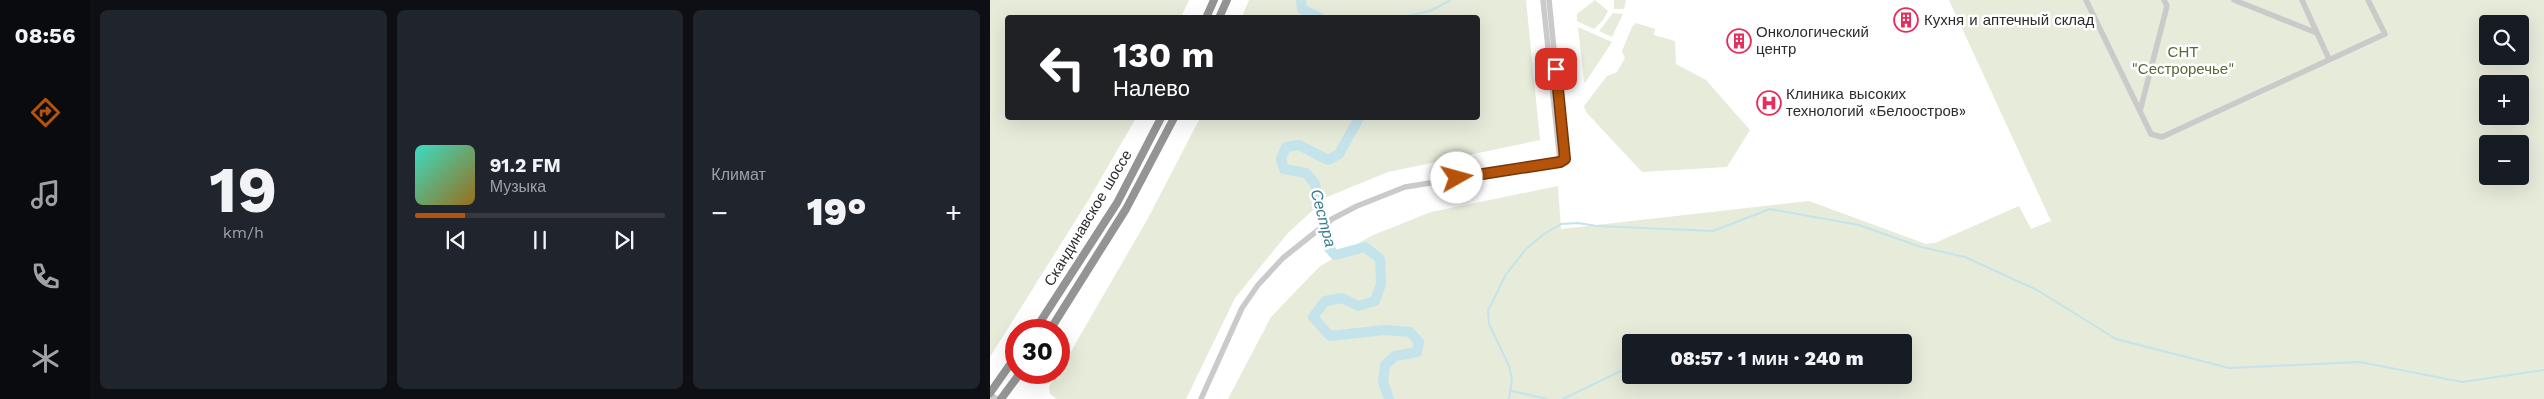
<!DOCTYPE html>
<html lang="ru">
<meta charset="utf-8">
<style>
:root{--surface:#171b24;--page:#20242c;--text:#f1f3f6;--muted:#9ea1a6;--line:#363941;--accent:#b45309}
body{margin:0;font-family:"Work Sans",sans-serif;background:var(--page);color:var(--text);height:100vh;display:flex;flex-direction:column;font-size:19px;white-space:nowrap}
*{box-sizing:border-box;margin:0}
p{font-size:16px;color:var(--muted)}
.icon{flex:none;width:28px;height:28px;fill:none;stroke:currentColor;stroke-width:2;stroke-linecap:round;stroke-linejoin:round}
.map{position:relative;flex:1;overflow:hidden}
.drawer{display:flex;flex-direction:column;gap:10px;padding:10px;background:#0d0f14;width:900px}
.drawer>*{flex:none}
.guide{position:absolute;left:15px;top:15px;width:475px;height:105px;border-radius:5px;box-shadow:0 5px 20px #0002;background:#202124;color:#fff;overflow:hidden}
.tools{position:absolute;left:1489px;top:15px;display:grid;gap:10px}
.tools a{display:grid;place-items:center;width:50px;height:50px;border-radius:5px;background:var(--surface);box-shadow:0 5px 20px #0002;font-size:25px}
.speed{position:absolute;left:15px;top:319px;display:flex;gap:10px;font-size:25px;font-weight:700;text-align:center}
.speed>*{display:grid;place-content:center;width:65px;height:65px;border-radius:50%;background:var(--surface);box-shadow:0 5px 20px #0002;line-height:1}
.speed .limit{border:8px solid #d22;background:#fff;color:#111}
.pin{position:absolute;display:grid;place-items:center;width:42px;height:42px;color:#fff;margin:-21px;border-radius:10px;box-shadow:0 2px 8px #0006}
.me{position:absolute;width:55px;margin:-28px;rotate:83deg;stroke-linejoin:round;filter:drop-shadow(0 0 4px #0008)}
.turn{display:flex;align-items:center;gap:18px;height:105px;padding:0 25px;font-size:22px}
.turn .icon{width:65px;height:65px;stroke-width:2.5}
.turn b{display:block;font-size:35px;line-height:42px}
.big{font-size:38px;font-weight:800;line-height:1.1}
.drawer .card{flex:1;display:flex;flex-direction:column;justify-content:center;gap:8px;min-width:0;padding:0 18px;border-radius:8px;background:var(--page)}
.drawer .dial{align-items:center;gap:0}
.dial b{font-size:65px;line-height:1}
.song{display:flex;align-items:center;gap:15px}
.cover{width:60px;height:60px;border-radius:8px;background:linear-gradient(135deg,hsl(170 70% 55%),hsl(40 70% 35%))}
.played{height:5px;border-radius:2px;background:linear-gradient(90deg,var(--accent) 20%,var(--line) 20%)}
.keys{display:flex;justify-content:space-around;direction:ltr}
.heat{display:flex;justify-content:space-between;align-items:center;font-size:28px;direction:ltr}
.drawer .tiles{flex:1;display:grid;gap:10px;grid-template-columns:repeat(3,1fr)}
.trip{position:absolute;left:632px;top:334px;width:290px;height:50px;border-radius:5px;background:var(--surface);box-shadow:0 5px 20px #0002;font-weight:800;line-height:50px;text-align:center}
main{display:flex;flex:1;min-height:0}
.menu{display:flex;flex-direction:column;width:90px;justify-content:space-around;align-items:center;background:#090b0e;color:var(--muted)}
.menu .icon{width:35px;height:35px}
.menu .current{color:var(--accent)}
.menu b{font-size:22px;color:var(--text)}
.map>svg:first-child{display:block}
.green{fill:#e6ebda;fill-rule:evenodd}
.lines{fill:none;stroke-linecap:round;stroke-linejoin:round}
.stream{stroke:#c5e3eb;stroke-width:2}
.river{stroke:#c5e3eb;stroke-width:10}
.minor{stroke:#cacaca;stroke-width:5.5}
.highway{stroke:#949494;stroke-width:8}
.route-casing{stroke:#753606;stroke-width:12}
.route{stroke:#b45309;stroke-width:9}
.labels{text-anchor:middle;stroke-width:5;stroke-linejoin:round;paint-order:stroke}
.poi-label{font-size:15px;fill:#2d2d2d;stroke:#fff;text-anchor:start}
.park-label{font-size:15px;fill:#58683a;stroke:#fff}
.street-label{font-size:15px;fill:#2d2d2d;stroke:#fff}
.water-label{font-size:16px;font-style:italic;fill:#3b7d8f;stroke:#fff}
</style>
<main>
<nav class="menu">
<b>08:56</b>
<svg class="icon current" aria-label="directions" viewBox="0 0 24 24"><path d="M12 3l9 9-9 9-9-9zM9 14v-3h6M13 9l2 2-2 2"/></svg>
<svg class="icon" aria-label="music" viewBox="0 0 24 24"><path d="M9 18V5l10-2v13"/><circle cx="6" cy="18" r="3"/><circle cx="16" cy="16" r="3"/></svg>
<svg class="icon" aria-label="phone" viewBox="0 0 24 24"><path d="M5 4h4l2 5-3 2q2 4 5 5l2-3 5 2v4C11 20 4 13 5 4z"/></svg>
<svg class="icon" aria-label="climate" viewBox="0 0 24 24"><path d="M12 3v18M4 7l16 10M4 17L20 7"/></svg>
</nav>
<section class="drawer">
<div class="tiles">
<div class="card dial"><b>19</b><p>km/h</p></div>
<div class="card">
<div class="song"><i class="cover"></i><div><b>91.2 FM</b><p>Музыка</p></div></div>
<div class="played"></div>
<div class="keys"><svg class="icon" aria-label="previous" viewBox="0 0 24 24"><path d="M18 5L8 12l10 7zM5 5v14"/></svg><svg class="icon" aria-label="pause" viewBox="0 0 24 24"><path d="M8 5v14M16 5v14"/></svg><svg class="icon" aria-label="next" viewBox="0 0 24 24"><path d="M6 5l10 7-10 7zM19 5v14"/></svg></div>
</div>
<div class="card"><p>Климат</p>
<div class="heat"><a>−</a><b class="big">19°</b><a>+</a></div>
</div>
</div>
</section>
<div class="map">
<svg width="1554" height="399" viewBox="0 0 1554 399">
<rect width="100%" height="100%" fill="#fff"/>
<path class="green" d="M0 0H199L191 17 18 18V118H146L99 199 0 357Z
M259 0H536L550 140 398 172 337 197 298 233 245 298 196 399H67L60 394 59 386 69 372 157 220 210 118H488V18L252 17Z
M605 0 618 11 613 20 604 29 587 21V14Z
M624 0H636L634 9H624Z
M959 0H1554V399H238L281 317 329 267 381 236 441 212 568 186 571 229 819 201 936 244 945 243 1029 206 1041 229 1061 221ZM1498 24H1530V56H1498ZM1498 84H1530V116H1498ZM1498 144H1530V176H1498ZM641 342H914V375H641Z
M623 13 633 14 622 37 609 31Z
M646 23 665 29 664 35 685 41 686 64 716 80 760 130 737 167 652 172 596 112 594 106 617 76 627 72 635 58 632 51 642 27Z
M588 27 622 42 595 83 594 82Z"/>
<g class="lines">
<path class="stream" d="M408 18 440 11 461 0
M521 391 557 399
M519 399 522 379 519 366 499 324 498 311 515 276 536 249 554 234 571 224 588 223 607 226 723 231 780 209 869 225 931 247 975 257 1047 290 1126 339 1239 368 1370 362 1472 382 1554 370
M573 399 641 366"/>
<path class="river" d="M311 0 312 9 330 18
M369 118 349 154 338 160 309 145 296 147 291 159 294 169 316 173 325 184 338 247 345 255 375 247 390 259 391 284 385 301 368 306 352 298 335 301 323 317 340 336 395 330 420 332 429 342 427 352 405 356 395 365 393 382 399 399"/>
<path class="minor" d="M553 0 570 162
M1096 0 1161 134 1172 137 1395 34 1378 0
M1244 0 1327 33
M1312 0 1339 59
M1150 111 1177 6 1174 0
M0 395 7 399
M211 399 252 308 268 285 293 258 342 219 367 206 415 187 570 162 575 159 559 0"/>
<path class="highway" d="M216 18 224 0
M229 18 237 0
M45 330 127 203 171 118
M60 330 136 209 184 118
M0 393 26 356
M11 399 31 372"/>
</g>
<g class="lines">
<g class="route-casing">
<path id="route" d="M467 178 570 162 575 159 566 69"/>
</g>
<use href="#route" class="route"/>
</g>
<defs>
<g id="building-ring" transform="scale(1.25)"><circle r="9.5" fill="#fff" stroke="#e62d5b" stroke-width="1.5"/><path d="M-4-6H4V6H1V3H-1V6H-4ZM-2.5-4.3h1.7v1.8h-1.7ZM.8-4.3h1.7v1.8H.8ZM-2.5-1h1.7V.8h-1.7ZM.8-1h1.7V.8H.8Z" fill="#e62d5b"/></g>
<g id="hospital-ring" transform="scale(1.25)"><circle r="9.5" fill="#fff" stroke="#e62d5b" stroke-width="1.5"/><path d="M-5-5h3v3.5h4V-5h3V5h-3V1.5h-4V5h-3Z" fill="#e62d5b"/></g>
</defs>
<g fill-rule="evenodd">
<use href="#building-ring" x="916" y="20"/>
<use href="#building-ring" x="749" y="41"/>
<use href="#hospital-ring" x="779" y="103"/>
</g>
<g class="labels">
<g class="poi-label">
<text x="934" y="25">Кухня и аптечный склад</text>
<text x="766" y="37">Онкологический<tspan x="766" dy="17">центр</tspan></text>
<text x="796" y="99">Клиника высоких<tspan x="796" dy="17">технологий «Белоостров»</tspan></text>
</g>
<g class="park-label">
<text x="1193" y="57">СНТ<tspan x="1193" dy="17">"Сестроречье"</tspan></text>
</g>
<g class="street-label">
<text transform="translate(98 218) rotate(-59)" y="5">Скандинавское шоссе</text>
</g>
<g class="water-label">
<text transform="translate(334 218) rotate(75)" y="6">Сестра</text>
</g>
</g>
</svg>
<div class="tools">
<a><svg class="icon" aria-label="search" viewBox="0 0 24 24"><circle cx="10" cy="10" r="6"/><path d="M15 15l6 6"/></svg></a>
<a>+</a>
<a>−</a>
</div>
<div class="speed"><div class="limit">30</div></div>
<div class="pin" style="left:566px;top:69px;background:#d93025"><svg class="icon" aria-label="arrive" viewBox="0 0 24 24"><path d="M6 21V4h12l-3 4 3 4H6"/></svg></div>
<svg class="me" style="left:467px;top:178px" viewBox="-20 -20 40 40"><circle r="19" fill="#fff"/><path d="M0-13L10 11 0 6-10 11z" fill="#b45309"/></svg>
<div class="trip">08:57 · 1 мин · 240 m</div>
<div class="guide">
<div class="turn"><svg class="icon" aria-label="left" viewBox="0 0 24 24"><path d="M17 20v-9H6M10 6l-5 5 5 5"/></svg><div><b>130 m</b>Налево</div></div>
</div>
</div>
</main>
